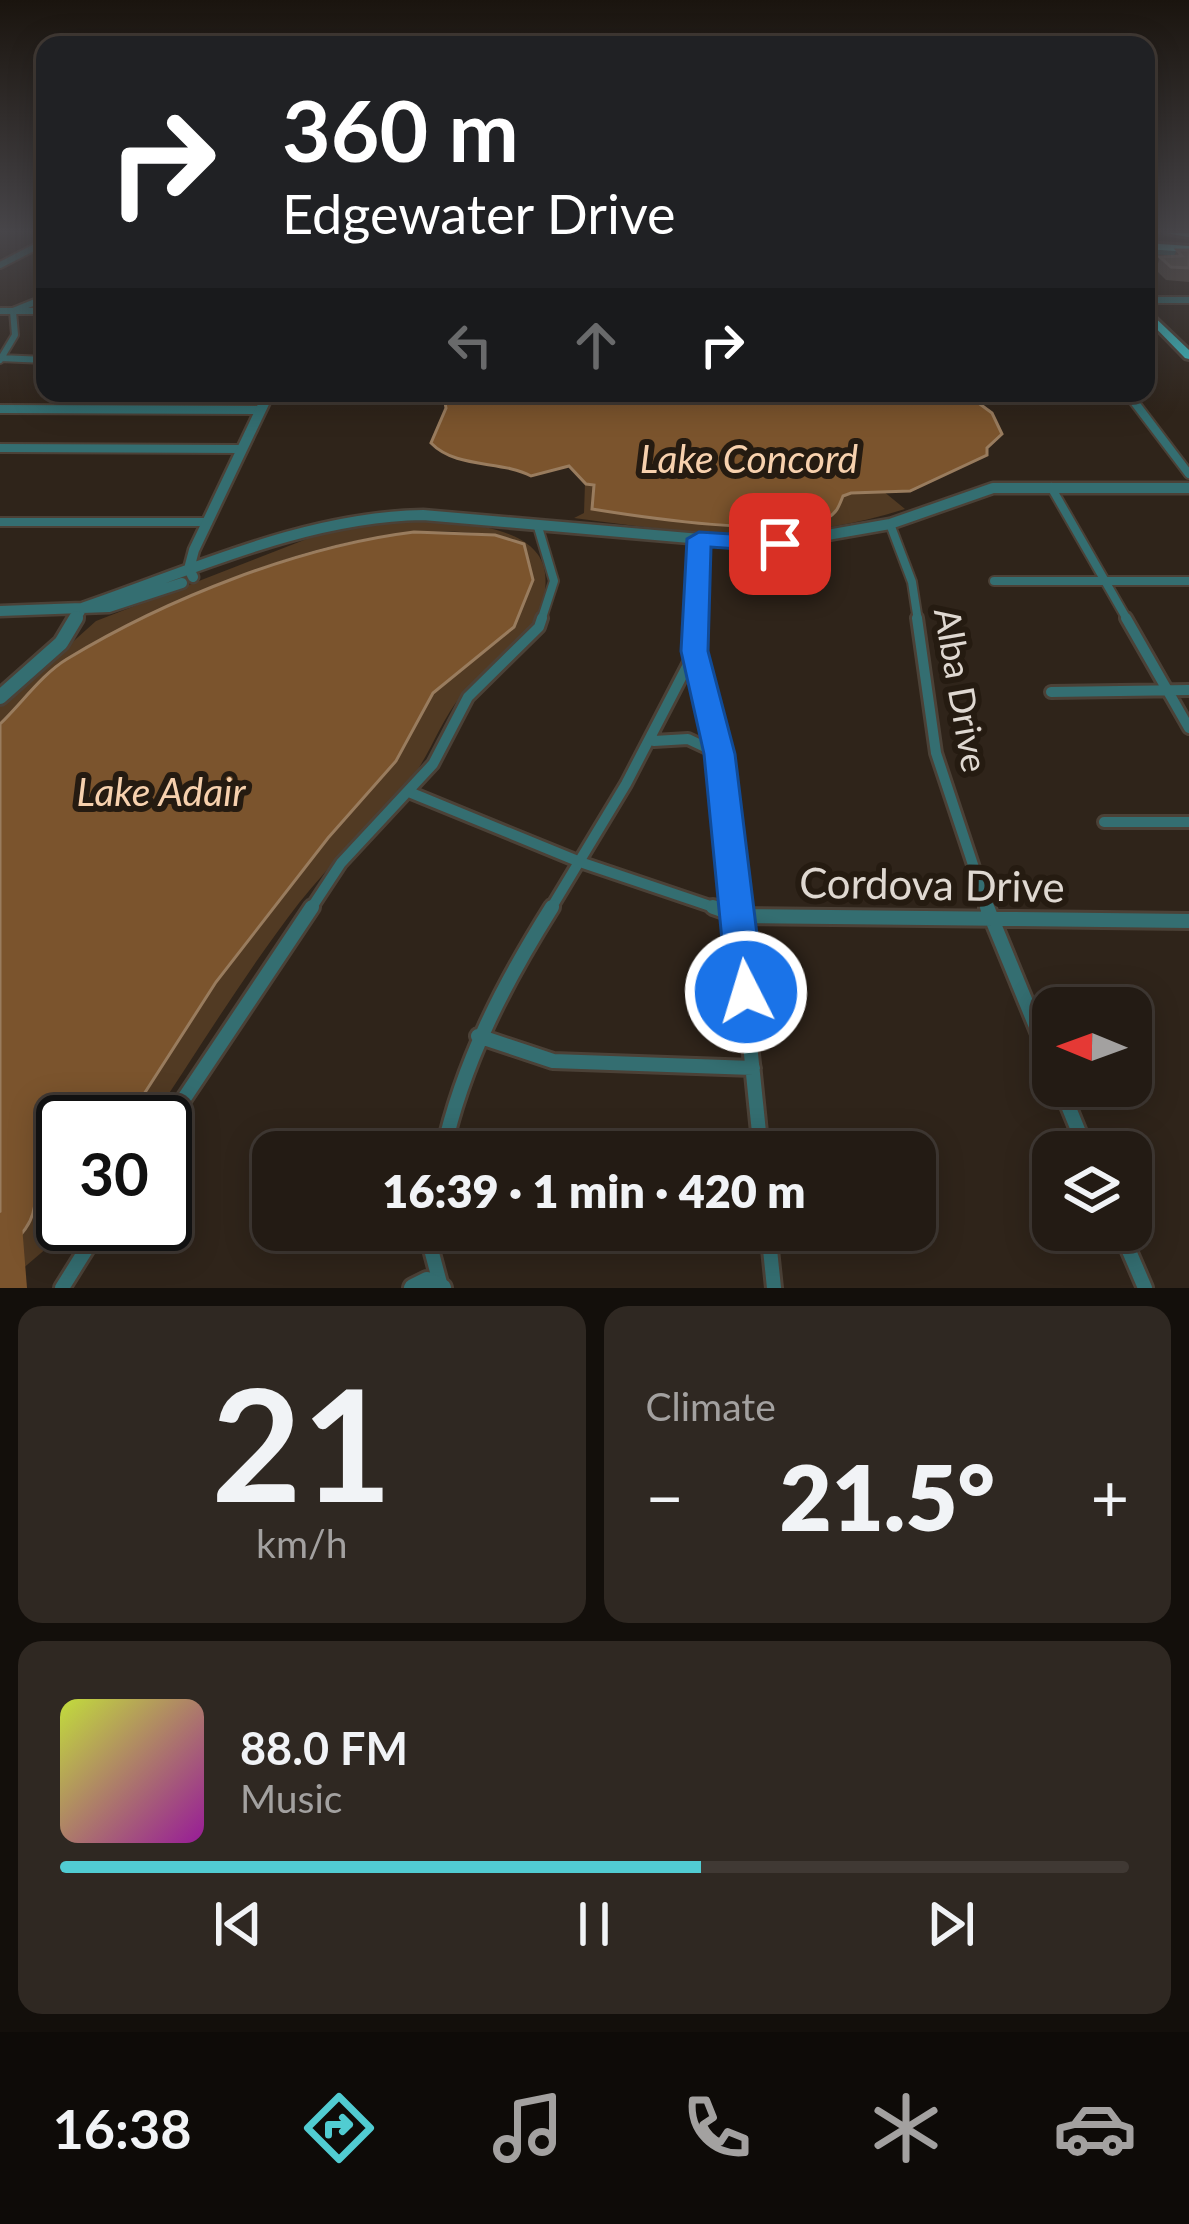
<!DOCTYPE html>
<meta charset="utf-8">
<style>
:root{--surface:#231b14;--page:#2f2822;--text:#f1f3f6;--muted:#a3a1a0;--line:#403934;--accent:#51ccd2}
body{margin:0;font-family:Lato,sans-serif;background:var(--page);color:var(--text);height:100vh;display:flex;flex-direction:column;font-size:45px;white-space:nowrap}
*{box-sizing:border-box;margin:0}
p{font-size:39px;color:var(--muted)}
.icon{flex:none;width:66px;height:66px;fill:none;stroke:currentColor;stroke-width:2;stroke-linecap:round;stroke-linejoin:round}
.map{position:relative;height:1288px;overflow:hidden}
.details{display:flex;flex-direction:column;gap:18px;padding:18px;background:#130f0b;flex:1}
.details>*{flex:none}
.guide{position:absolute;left:36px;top:36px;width:1119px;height:366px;border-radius:24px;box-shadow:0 6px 30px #0003,0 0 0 3px var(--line);background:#202124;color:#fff;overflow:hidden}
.needle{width:78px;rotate:271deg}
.tools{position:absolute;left:1032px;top:987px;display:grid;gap:24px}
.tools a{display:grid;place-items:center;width:120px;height:120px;border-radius:24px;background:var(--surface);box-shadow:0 6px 30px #0003,0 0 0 3px var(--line);font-size:60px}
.speed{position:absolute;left:36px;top:1095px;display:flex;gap:24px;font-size:60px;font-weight:700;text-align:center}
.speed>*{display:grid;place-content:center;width:156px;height:156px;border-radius:50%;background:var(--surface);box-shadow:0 6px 30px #0003,0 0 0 3px var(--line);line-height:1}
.speed .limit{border:6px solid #111;border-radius:18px;background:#fff;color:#111}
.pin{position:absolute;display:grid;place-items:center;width:102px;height:102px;color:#fff;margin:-51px;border-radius:24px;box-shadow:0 6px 18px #0006}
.me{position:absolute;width:132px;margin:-66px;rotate:355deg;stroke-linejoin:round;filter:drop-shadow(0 0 9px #0008)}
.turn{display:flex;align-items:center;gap:42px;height:252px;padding:0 48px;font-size:54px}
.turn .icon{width:156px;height:156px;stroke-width:2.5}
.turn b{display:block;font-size:84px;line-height:102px}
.lanes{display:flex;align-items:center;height:114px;padding:0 48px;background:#0003;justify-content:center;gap:60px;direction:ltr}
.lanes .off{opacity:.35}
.big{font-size:90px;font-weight:800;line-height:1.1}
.details .card{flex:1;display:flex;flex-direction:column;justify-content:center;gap:18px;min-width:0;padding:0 42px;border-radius:24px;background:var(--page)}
.details .dial{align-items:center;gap:0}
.dial b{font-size:156px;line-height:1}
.song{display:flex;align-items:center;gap:36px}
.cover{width:144px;height:144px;border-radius:18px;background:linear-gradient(135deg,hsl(70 70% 55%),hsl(300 70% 35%))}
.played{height:12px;border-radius:6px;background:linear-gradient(90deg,var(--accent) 60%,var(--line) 60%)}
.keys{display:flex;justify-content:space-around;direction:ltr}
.heat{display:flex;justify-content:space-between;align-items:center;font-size:66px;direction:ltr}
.details .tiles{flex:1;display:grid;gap:18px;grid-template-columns:1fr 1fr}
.card:last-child{grid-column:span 2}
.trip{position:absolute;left:252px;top:1131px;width:684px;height:120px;border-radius:24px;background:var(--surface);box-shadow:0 6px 30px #0003,0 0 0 3px var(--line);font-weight:800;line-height:120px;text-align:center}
.tabs{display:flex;height:192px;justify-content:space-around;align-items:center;background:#0e0b08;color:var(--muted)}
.tabs .icon{width:84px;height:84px}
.tabs .on{color:var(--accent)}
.tabs b{font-size:54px;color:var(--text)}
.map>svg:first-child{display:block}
.green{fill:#513a23}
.water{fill:#7b542d;stroke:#997c5e;stroke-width:3}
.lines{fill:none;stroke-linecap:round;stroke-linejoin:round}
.river{fill:#7b542d;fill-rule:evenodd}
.minor-far3-casing{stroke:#4b4137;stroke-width:10}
.minor-far2-casing{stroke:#4b4137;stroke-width:12}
.minor-far1-casing{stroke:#4b4137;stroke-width:16}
.minor-casing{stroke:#4b4137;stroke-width:20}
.tertiary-far3-casing{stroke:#4b4137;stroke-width:12}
.tertiary-far2-casing{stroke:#4b4137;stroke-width:15}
.tertiary-far1-casing{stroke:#4b4137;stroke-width:20}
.tertiary-casing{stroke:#4b4137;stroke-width:24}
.trunk-casing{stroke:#4b4137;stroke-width:6}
.motorway-casing{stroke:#4b4137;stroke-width:6}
.minor-far3{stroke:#346e71;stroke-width:6}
.minor-far2{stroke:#346e71;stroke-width:8}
.minor-far1{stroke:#346e71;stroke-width:10}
.minor{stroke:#346e71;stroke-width:14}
.tertiary-far3{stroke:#346e71;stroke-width:8}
.tertiary-far2{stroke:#346e71;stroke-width:10}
.tertiary-far1{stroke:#346e71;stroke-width:14}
.tertiary{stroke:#346e71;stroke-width:18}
.trunk{fill:#3ac2c8;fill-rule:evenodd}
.motorway{fill:#53ced4;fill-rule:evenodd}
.wall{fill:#574c42}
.building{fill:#665c51;stroke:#796f65;stroke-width:3}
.route{fill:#1a73e8;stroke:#114b97;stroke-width:3}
.labels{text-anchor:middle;stroke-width:12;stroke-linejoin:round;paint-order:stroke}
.street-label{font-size:36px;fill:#dfd8d1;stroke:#251b11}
.water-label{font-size:39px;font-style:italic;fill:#f7d1ae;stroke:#251b11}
.near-street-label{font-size:42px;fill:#dfd8d1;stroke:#251b11}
</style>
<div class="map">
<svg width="1189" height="1288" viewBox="0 0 1189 1288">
<rect width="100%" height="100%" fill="#2f241a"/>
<path class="green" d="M586 453 877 486 905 509C791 546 691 534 574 518L584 513Z
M395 521C436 521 539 519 545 573 552 631 491 658 461 696 440 722 430 755 409 782 374 824 333 860 299 903 245 973 199 1049 150 1122H126L216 982 328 838 396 761 433 693 504 637 514 539C348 501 120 614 0 724V707L96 621 317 535Z
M63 1150V1224H75L0 1288V1251L9 1246 40 1182V1160L47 1153Z"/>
<path class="water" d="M449 393H965L992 413 1002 434 987 448V455L910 491 851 493 843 496C839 506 837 513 827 518 785 539 641 517 592 509L594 485 586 484 569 466 531 476C501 460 456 469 431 443L446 408 444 397Z
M414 532 495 535 524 544 533 580 514 627 433 693 396 761 328 838 216 982 126 1122H63V1150L47 1153 40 1160C33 1201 43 1225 0 1251V724C21 704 42 674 67 659 166 599 299 546 414 532Z"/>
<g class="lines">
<path class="river" d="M7 1210 17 1215 22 1225 27 1288H0V1213Z"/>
<g class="minor-far3-casing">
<path id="minor-far3" d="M0 265 45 242
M1146 300H1189
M0 311H45
M0 358 45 360
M0 360 15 335 13 311 45 298
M1128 393 1135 402"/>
</g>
<g class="minor-far2-casing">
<path id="minor-far2" d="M1132 399 1189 474
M0 409 261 410
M0 448 242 449
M1051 487 1128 621
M0 522H208
M890 524 912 582 918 621
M538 527 554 581 541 621
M994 581H1189
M696 621 699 539"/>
</g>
<g class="minor-far1-casing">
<path id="minor-far1" d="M696 618 695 651 720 754 736 910
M917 618 936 753 988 910
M1126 618 1189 728
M1051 692 1189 690
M654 741 688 739 720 754
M409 792 580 862 722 910
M1104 822H1189
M310 910 341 863 433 764 468 697 539 627 542 618
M550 910 626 784 695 651"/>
</g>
<g class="minor-casing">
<path id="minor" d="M713 907 739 916 1189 921
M736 907 761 1152
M987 907 1053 1068
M478 1036 553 1061 753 1068
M1060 1086 1087 1152
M165 1127 312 907
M443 1152C463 1062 503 985 552 907
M434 1230 432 1253 440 1283
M768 1230 774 1288
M1120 1230 1145 1288
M62 1288 102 1224"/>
</g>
<g class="tertiary-far3-casing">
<path id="tertiary-far3" d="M1146 250 1189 252
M265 402 269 393"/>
</g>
<g class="tertiary-far2-casing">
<path id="tertiary-far2" d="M193 577 189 569 194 550 266 399
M82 608C193 570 305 517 423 515L770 545 890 524 993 488H1189
M0 611 109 607 182 583
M74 621 82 608"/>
</g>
<g class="tertiary-far1-casing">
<path id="tertiary-far1" d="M0 697 61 643 76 618"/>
</g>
<g class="tertiary-casing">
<path id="tertiary" d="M413 1288 427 1281 442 1288"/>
</g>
<g class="trunk-casing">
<path id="trunk" d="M1146 309 1189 350V359L1185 358 1146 318Z"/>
</g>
<g class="motorway-casing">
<path id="motorway" d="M1166 233H1189V237Z
M1146 243 1189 246V252L1146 249Z"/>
</g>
<use href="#minor-far3" class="minor-far3"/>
<use href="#minor-far2" class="minor-far2"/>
<use href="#minor-far1" class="minor-far1"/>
<use href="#minor" class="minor"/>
<use href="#tertiary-far3" class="tertiary-far3"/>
<use href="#tertiary-far2" class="tertiary-far2"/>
<use href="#tertiary-far1" class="tertiary-far1"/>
<use href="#tertiary" class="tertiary"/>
<use href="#trunk" class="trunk"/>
<use href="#motorway" class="motorway"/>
</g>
<path class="wall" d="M1177 250H1189V282L1166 280 1156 270 1160 257 1174 256Z"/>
<path class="building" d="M1177 250H1189V268L1171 267 1160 257 1182 256Z"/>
<linearGradient id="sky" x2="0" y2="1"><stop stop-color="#1a140e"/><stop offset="0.56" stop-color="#474549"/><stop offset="1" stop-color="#474549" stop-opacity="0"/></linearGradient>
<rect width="1189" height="413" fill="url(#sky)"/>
<path class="route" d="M699 532 780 537 792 544 780 552 711 547 708 651 735 754 764 992 759 1004 746 1009 733 1004 727 992 704 754 681 651 687 539Z"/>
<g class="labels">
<g class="street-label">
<text transform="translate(961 690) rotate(80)" y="13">Alba Drive</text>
</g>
<g class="water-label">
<text x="749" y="473">Lake Concord</text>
<text x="161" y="806">Lake Adair</text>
</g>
<g class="near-street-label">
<text transform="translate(932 885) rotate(1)" y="15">Cordova Drive</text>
</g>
</g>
</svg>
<div class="tools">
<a><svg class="needle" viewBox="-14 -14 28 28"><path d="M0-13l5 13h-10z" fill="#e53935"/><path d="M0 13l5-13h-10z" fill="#a3a1a0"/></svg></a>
<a><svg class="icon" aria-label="layers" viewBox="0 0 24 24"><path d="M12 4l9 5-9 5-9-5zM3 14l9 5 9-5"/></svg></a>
</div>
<div class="speed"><div class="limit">30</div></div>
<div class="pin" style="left:780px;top:544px;background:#d93025"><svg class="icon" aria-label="arrive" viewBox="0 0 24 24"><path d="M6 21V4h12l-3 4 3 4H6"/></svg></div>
<svg class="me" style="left:746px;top:992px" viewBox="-20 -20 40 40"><circle r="17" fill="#1a73e8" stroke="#fff" stroke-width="3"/><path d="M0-11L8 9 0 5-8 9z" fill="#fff"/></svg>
<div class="trip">16:39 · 1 min · 420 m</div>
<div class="guide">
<div class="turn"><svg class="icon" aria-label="right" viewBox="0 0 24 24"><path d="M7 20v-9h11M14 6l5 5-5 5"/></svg><div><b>360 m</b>Edgewater Drive</div></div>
<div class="lanes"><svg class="icon off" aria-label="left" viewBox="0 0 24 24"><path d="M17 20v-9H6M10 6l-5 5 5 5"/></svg><svg class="icon off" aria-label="ahead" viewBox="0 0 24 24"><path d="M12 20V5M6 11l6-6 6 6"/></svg><svg class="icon" aria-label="right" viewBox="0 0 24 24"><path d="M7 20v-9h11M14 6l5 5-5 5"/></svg></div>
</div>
</div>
<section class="details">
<div class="tiles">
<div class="card dial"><b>21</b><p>km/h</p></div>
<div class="card"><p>Climate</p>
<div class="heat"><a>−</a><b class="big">21.5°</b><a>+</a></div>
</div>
<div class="card">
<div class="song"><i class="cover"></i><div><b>88.0 FM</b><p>Music</p></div></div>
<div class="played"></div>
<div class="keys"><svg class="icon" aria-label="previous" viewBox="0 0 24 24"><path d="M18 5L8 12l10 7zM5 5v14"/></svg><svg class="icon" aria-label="pause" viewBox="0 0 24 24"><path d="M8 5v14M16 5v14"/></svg><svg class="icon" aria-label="next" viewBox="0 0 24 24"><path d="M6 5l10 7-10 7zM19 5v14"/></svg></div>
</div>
</div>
</section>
<nav class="tabs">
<b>16:38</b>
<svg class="icon on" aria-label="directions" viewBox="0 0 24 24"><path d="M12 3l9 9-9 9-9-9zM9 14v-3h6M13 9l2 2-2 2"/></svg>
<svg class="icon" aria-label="music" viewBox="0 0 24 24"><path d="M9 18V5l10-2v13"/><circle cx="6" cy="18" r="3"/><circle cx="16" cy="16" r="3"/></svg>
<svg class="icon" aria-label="phone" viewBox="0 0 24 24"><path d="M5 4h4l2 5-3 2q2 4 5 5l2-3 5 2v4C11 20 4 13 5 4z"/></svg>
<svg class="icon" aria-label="climate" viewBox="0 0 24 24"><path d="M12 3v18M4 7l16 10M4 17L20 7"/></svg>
<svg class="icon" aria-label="car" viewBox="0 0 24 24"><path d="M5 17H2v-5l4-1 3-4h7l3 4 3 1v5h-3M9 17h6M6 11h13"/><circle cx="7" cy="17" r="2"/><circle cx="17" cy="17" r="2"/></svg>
</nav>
